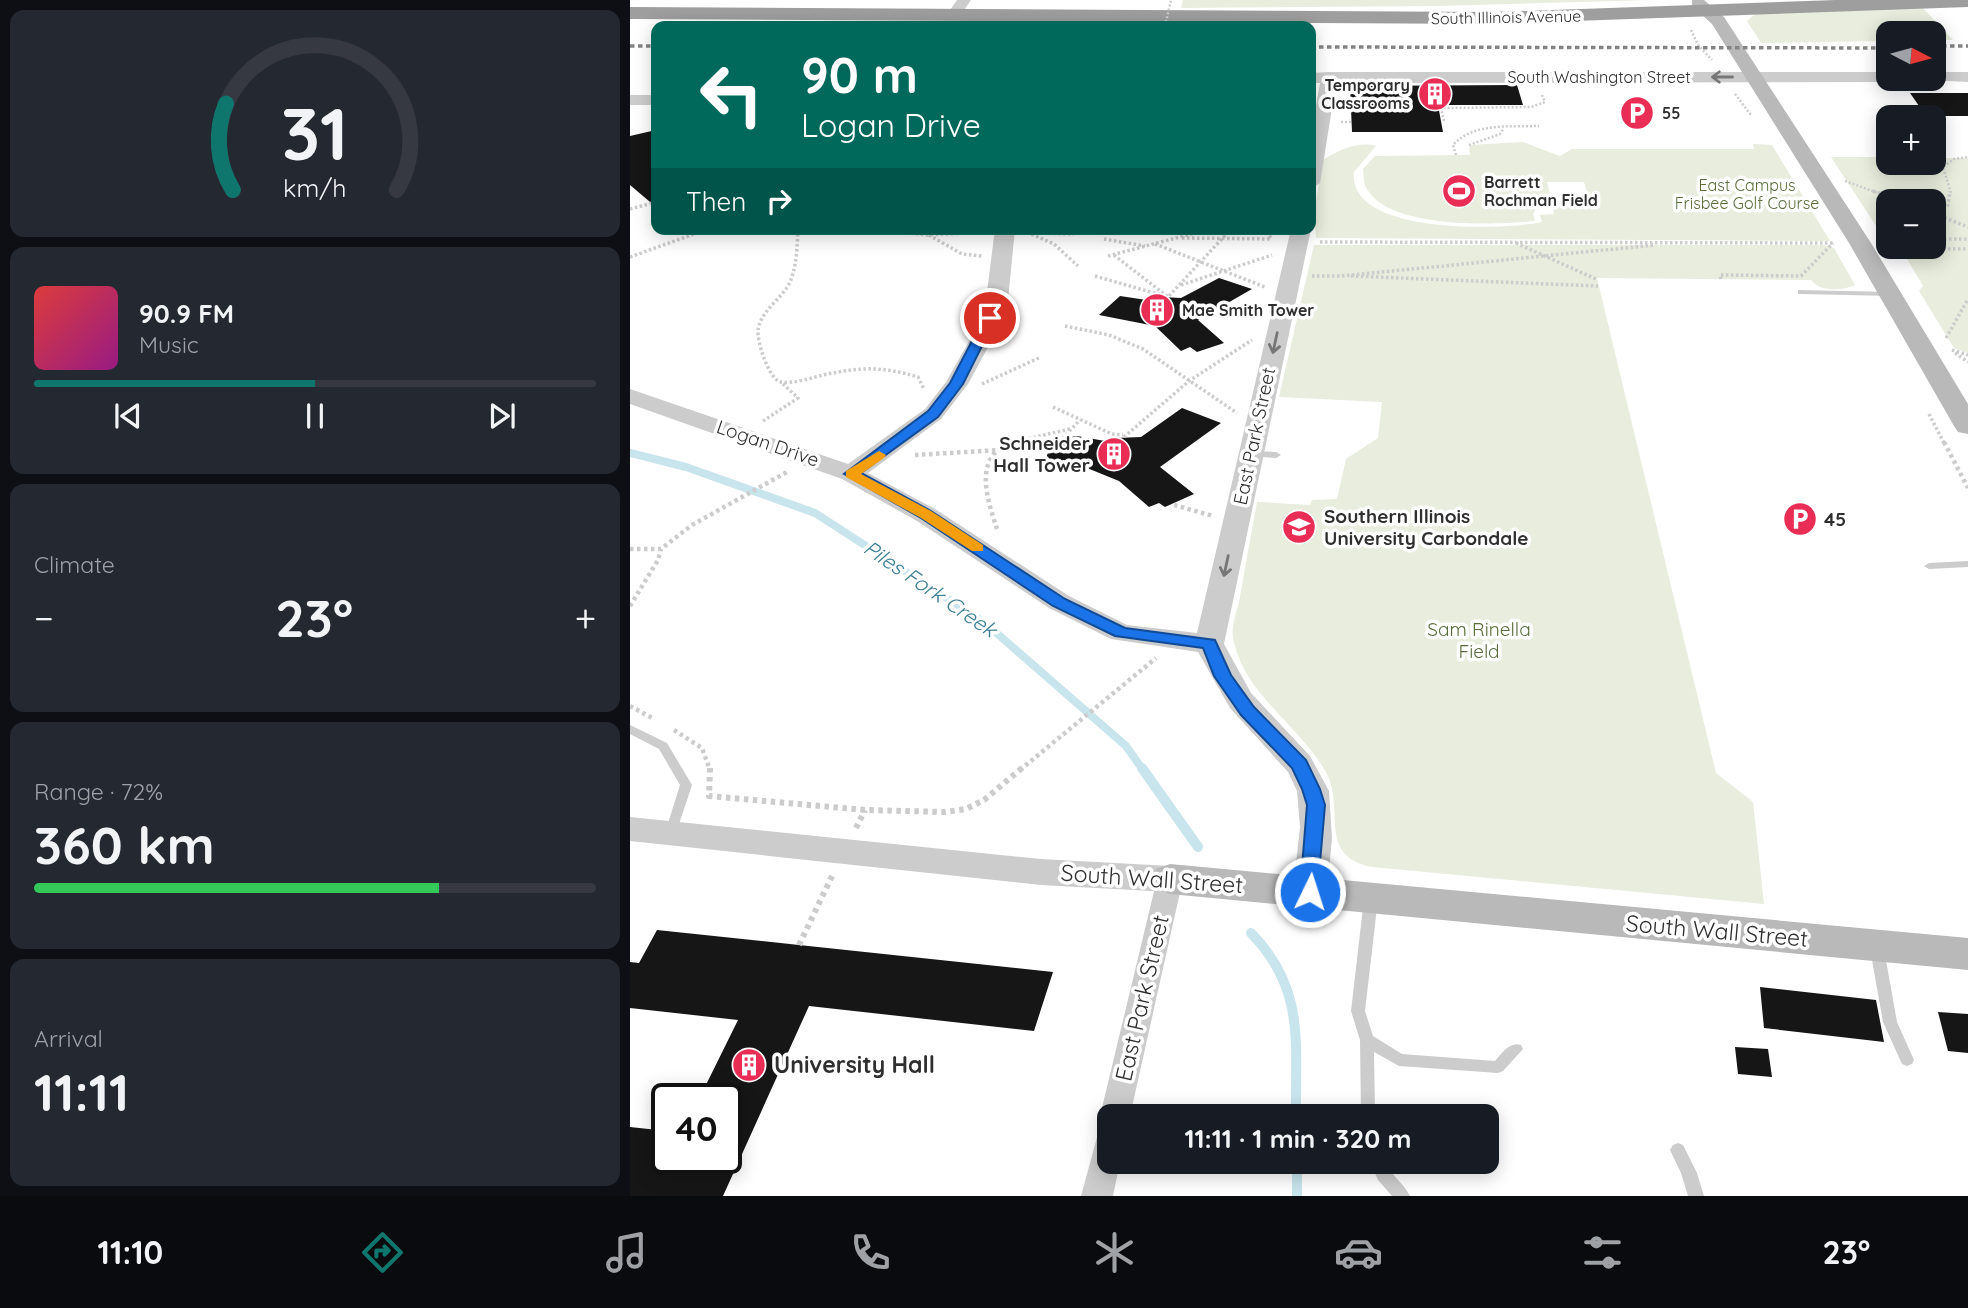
<!DOCTYPE html>
<meta charset="utf-8">
<style>
:root{--surface:#171b24;--page:#242831;--text:#f1f3f6;--muted:#9ea1a6;--line:#363941;--accent:#0f766e}
body{margin:0;font-family:Quicksand,sans-serif;background:var(--page);color:var(--text);height:100vh;display:flex;flex-direction:column;font-size:26px;white-space:nowrap}
*{box-sizing:border-box;margin:0}
p{font-size:23px;color:var(--muted)}
.icon{flex:none;width:38px;height:38px;fill:none;stroke:currentColor;stroke-width:2;stroke-linecap:round;stroke-linejoin:round}
.map{position:relative;flex:1;overflow:hidden}
.drawer{display:flex;flex-direction:column;gap:10px;padding:10px;background:#0d0f14;width:630px}
.drawer>*{flex:none}
.hud{position:absolute;left:21px;top:21px;width:665px;height:214px;border-radius:14px;box-shadow:0 4px 18px #0003;background:#00695c;color:#fff;overflow:hidden}
.needle{width:46px;rotate:96deg}
.controls{position:absolute;left:1246px;top:21px;display:grid;gap:14px}
.controls a{display:grid;place-items:center;width:70px;height:70px;border-radius:14px;background:var(--surface);box-shadow:0 4px 18px #0003;font-size:35px}
.speed{position:absolute;left:21px;top:1083px;display:flex;gap:14px;font-size:35px;font-weight:700;text-align:center}
.speed>*{display:grid;place-content:center;width:91px;height:91px;border-radius:50%;background:var(--surface);box-shadow:0 4px 18px #0003;line-height:1}
.speed .limit{border:4px solid #111;border-radius:10px;background:#fff;color:#111}
.pin{position:absolute;display:grid;place-items:center;width:60px;height:60px;color:#fff;margin:-30px;border:4px solid #fff;border-radius:50%;box-shadow:0 2px 7px #0007}
.me{position:absolute;width:77px;margin:-38px;rotate:4deg;stroke-linejoin:round;filter:drop-shadow(0 0 5px #0008)}
.turn{display:flex;align-items:center;gap:24px;height:147px;padding:0 35px;font-size:32px}
.turn .icon{width:91px;height:91px;stroke-width:2.5}
.turn b{display:block;font-size:49px;line-height:60px}
.then{display:flex;align-items:center;height:66px;padding:0 35px;background:#0003;gap:14px;font-size:26px}
.big{font-size:52px;font-weight:800;line-height:1.1}
.drawer .card{flex:1;display:flex;flex-direction:column;justify-content:center;gap:10px;min-width:0;padding:0 24px;border-radius:14px;background:var(--page)}
.drawer .dial{align-items:center;gap:0}
.dial svg{height:182px;overflow:visible;fill:none;stroke:var(--line);stroke-width:7;stroke-linecap:round;text-anchor:middle}
.dial text{fill:var(--text);stroke:none}
.song{display:flex;align-items:center;gap:21px}
.cover{width:84px;height:84px;border-radius:10px;background:linear-gradient(135deg,hsl(0 70% 55%),hsl(310 70% 35%))}
.played{height:7px;border-radius:4px;background:linear-gradient(90deg,var(--accent) 50%,var(--line) 50%)}
.keys{display:flex;justify-content:space-around;direction:ltr}
.heat{display:flex;justify-content:space-between;align-items:center;font-size:38px;direction:ltr}
.charge{height:10px;border-radius:5px;background:linear-gradient(90deg,#34c759 72%,var(--line) 0)}
.trip{position:absolute;left:467px;top:1104px;width:402px;height:70px;border-radius:14px;background:var(--surface);box-shadow:0 4px 18px #0003;font-weight:800;line-height:70px;text-align:center}
.tab-bar{display:flex;height:112px;justify-content:space-around;align-items:center;background:#090b0e;color:var(--muted)}
.tab-bar .icon{width:49px;height:49px}
.tab-bar .selected{color:var(--accent)}
.tab-bar b{font-size:32px;color:var(--text)}
main{display:flex;flex:1;min-height:0}
.map>svg:first-child{display:block}
.green{fill:#e8eddd;fill-rule:evenodd}
.lines{fill:none;stroke-linecap:round;stroke-linejoin:round}
.stream-far1{stroke:#c8e4ed;stroke-width:8}
.stream{stroke:#c8e4ed;stroke-width:10}
.building{fill:#161616}
.path-far3{stroke:#ccc;stroke-width:2.5;stroke-dasharray:2 2;stroke-linecap:butt}
.path-far2{stroke:#ccc;stroke-width:3.5;stroke-dasharray:2.5 2.5;stroke-linecap:butt}
.path-far1{stroke:#ccc;stroke-width:4.5;stroke-dasharray:3.5 3.5;stroke-linecap:butt}
.path{stroke:#ccc;stroke-width:6;stroke-dasharray:4.5 4.5;stroke-linecap:butt}
.service{fill:#ccc;fill-rule:evenodd}
.minor{fill:#ccc;fill-rule:evenodd}
.tertiary{fill:#ccc;fill-rule:evenodd}
.secondary{fill:#b9b9b9;fill-rule:evenodd}
.trunk{fill:#9e9e9e;fill-rule:evenodd}
.rail{stroke:#848484;stroke-width:3.5;stroke-dasharray:4.5 3.5;stroke-linecap:butt}
.path-bridge{stroke:#ccc;stroke-width:2.5;stroke-dasharray:2 2;stroke-linecap:butt}
.oneway{stroke:#767676}
.route{fill:#1a73e8;stroke:#114b97;stroke-width:2}
.slow{fill:#f59e0b}
.labels{text-anchor:middle;stroke-width:7;stroke-linejoin:round;paint-order:stroke}
.far-street-label{font-size:16px;fill:#2f2f2f;stroke:#fff}
.far-poi-label{font-size:16px;font-weight:bold;fill:#2f2f2f;stroke:#fff;text-anchor:start}
.far-park-label{font-size:16px;fill:#596d3b;stroke:#fff}
.street-label{font-size:19px;fill:#2f2f2f;stroke:#fff}
.poi-label{font-size:19px;font-weight:bold;fill:#2f2f2f;stroke:#fff;text-anchor:start}
.park-label{font-size:19px;fill:#596d3b;stroke:#fff}
.water-label{font-size:21px;font-style:italic;fill:#3a7e94;stroke:#fff}
.near-street-label{font-size:23px;fill:#2f2f2f;stroke:#fff}
.near-poi-label{font-size:23px;font-weight:bold;fill:#2f2f2f;stroke:#fff;text-anchor:start}
</style>
<main>
<section class="drawer">
<div class="card dial"><svg viewBox="0 0 100 80">
<path d="M14 69A42 42 0 1 1 86 69"/>
<path d="M14 69A42 42 0 0 1 11 31" stroke="#0f766e"/>
<text x="50" y="56" font-size="32" font-weight="700">31</text>
<text x="50" y="72" font-size="11">km/h</text>
</svg></div>
<div class="card">
<div class="song"><i class="cover"></i><div><b>90.9 FM</b><p>Music</p></div></div>
<div class="played"></div>
<div class="keys"><svg class="icon" aria-label="previous" viewBox="0 0 24 24"><path d="M18 5L8 12l10 7zM5 5v14"/></svg><svg class="icon" aria-label="pause" viewBox="0 0 24 24"><path d="M8 5v14M16 5v14"/></svg><svg class="icon" aria-label="next" viewBox="0 0 24 24"><path d="M6 5l10 7-10 7zM19 5v14"/></svg></div>
</div>
<div class="card"><p>Climate</p>
<div class="heat"><a>−</a><b class="big">23°</b><a>+</a></div>
</div>
<div class="card"><p>Range · 72%</p><b class="big">360 km</b><div class="charge"></div></div>
<div class="card"><p>Arrival</p><b class="big">11:11</b></div>
</section>
<div class="map">
<svg width="1338" height="1196" viewBox="0 0 1338 1196">
<rect width="100%" height="100%" fill="#fff"/>
<path class="green" d="M553 0H1022L810 6 551 8Z
M1290 5 1323 40H1304V33H1258V41L1131 43 1117 21 1125 14Z
M893 142 930 156 942 149H1124L1123 144 1142 145 1200 241 686 238 684 212 693 160C708 150 729 141 746 146L724 172C717 236 875 230 912 222L910 215 924 214 923 207H907L903 214 905 221C865 225 754 230 735 185 733 181 734 174 733 169L745 156 840 155 839 145ZM954 182 961 206 923 207 917 182Z
M1201 157H1258V163H1304V158H1338V353L1324 348 1289 291 1293 286 1270 247H1304V201H1258V235L1250 232Z
M684 245H1194L1204 248 1225 285C1212 291 1190 292 1181 280L967 278 1086 773 1123 802 1134 904 742 867C686 856 716 809 696 772 669 725 613 693 603 638 601 627 606 613 609 602 615 568 621 535 627 502L680 505 682 500 707 499 716 459 748 438 752 402 649 397Z"/>
<g class="lines">
<path class="stream-far1" d="M0 453 56 467 185 513 354 622 496 746 513 770"/>
<path class="stream" d="M512 768 568 847
M621 933C676 989 665 1044 666 1116
M667 1162V1196"/>
</g>
<path class="building" d="M887 85 893 105H808L813 132H722L720 86Z
M1280 93H1338V116H1296Z
M26 130V207L0 185V136Z
M589 278 622 289 568 320 594 343 567 352 560 347 551 351 525 326 469 315 490 296 530 302 532 297 551 298Z
M552 408 591 423 530 467 564 494 535 507 529 503 519 507 489 481 457 468 415 460 423 441 435 442 439 437 447 436 486 443V438L511 437Z
M27 930 169 945 423 972 404 1031 179 1006 93 1196H0V1127L37 1131V1158H96V1099H69L108 1020 0 1008V962L9 963Z
M1130 987 1246 1000 1254 1042 1134 1028Z
M1308 1012 1338 1014V1053L1318 1051Z
M1105 1047 1138 1049 1142 1077 1108 1074Z"/>
<g class="lines">
<path class="path-far3" d="M1256 25 1281 26
M1061 30 1068 45 1082 60
M1105 94 1121 115
M814 121 811 108 901 107 915 102 912 95
M711 122H721
M839 145 870 134 874 128
M826 155 823 145C844 122 880 127 909 126
M1215 181 1248 193
M1321 193 1313 167 1324 159 1338 157"/>
<path class="path-far2" d="M1243 191 1271 201
M0 209 26 202
M1304 214 1318 205 1320 191
M1305 214 1338 227
M168 229C167 247 167 265 160 282 152 299 131 310 128 330 127 342 139 380 151 382 163 384 181 378 193 375 230 367 251 366 288 377L294 389
M241 229 298 235 355 232
M632 229 641 238
M463 231 466 230
M397 232 424 244 448 266
M403 233 444 234
M299 235 332 254 352 256
M552 238 642 239
M474 239 515 246
M1304 239H1338
M690 242 1203 243
M886 243 968 280
M525 244 635 287
M1258 249H1338
M484 255 538 297 601 229
M478 256 580 229
M0 257 78 229
M465 276 531 295
M682 276H712
M712 276 1025 245
M721 276 968 286
M1091 279 1090 275 1171 276 1203 243
M551 285 642 255
M435 326 479 335 513 349 607 413
M1316 338 1338 299
M1322 350 1338 355
M1325 353 1338 362
M352 384 411 357
M423 407 482 434 493 435
M1299 414 1314 443
M133 421 168 398 151 382
M494 437 559 381 622 340
M429 442 450 420
M379 443 440 429"/>
<path class="path-far1" d="M1314 442 1338 488
M285 455 420 447
M544 505 583 516
M367 529C357 499 341 452 386 442
M0 549H31L62 525 157 472
M0 606 28 560 31 549
M0 706 24 719
M44 730 72 748 80 770
M390 770 526 658"/>
<path class="path" d="M80 768 79 796 235 810 315 812 336 809 354 800 392 768
M226 828 235 810
M169 945 203 874"/>
<path class="service" d="M527 15 530 17 529 18 508 26H501Z
M1168 290 1261 292 1265 294 1261 296 1171 294H1168Z
M621 451 646 452 651 455 646 458 618 456 616 454Z
M1338 561V567L1299 569 1294 566 1299 563Z
M0 725 37 743 62 785 45 836 41 838 37 836 35 833 50 785 29 749 0 734Z
M741 894 746 895 748 899 735 1011 743 1036 772 1054 865 1061C872 1053 880 1041 891 1045L893 1049 873 1071 868 1073 769 1066 744 1052 745 1116H731L730 1040 721 1011 734 899 736 895Z
M1247 944 1252 945 1254 949 1267 1022 1284 1060 1282 1064 1277 1066 1272 1064 1253 1022 1240 949 1242 945Z
M1048 1143 1053 1145 1067 1173 1074 1196H1058L1051 1173 1040 1150 1043 1145Z
M740 1162H756C761 1176 774 1183 780 1196H762L748 1180Z"/>
<path class="minor" d="M540 869 549 872 553 879 500 1116H480V1162H490L483 1196H451L469 1130 479 1127 474 1125 470 1116 527 879 531 872Z"/>
<path class="tertiary" d="M327 0H341L330 16H320L318 13Z
M699 72H1258V79H1265L1258 82 706 83 690 183 681 189V133L690 83H681V73Z
M1304 72H1338V82L1298 80 1304 79Z
M0 95H26V105H0Z
M365 229H385L378 300 364 336 338 384 311 419 238 473 305 509 439 596 497 625 567 633 661 229H681L594 644 621 693 680 756 699 791 702 838 697 892 692 901 680 905 668 901 663 892 670 827 667 791 658 772 600 708 568 652 481 639 419 608 287 521 212 479 0 404V389L218 464 295 409 316 382 342 336 356 300Z
M0 817 411 859 540 866 552 870 557 879 552 888 540 892 411 885 0 841Z"/>
<path class="secondary" d="M1062 0H1074L1094 17 1241 243 1338 404V434L1328 432 1324 426 1219 243 1082 24 1062 6Z
M540 864 1338 938V970L540 894 526 889 521 879 526 869Z"/>
<path class="trunk" d="M1206 0H1338V7L862 24 0 19V7L862 12Z"/>
<path class="rail" d="M0 46H26
M1304 46H1338
M681 47 1258 48"/>
<path class="path-bridge" d="M535 26 541 0"/>
</g>
<defs><path id="oneway-shaft" d="M-6 0H5M1.5-3L5.5 0L1.5 3" fill="none" stroke-width="1.6" stroke-linecap="round" stroke-linejoin="round" transform="scale(1.75)"/></defs>
<g class="oneway">
<use href="#oneway-shaft" transform="translate(1092 77) rotate(180)"/>
<use href="#oneway-shaft" transform="translate(645 343) rotate(102)"/>
<use href="#oneway-shaft" transform="translate(596 566) rotate(102)"/>
</g>
<path class="route" d="M360 314 366 318 333 384 308 417 231 473 301 511 435 599 495 628 585 640 601 675 624 707 676 760 690 789 695 805 687 897H673L670 892 677 805 672 789 662 768 611 715 584 676 573 648 485 636 423 606 291 518 214 474 298 411 320 383 354 318Z"/>
<path class="slow" d="M249 451 256 455 254 458 231 474 301 511 353 545V551H342L291 518 216 477V471Z"/>
<defs>
<g id="building-disc" transform="scale(1.75)"><circle r="9.5" fill="#ea2d55" stroke="#fff"/><path d="M-4-6H4V6H1V3H-1V6H-4ZM-2.5-4.3h1.7v1.8h-1.7ZM.8-4.3h1.7v1.8H.8ZM-2.5-1h1.7V.8h-1.7ZM.8-1h1.7V.8H.8Z" fill="#fff"/></g>
<g id="parking-disc" transform="scale(1.75)"><circle r="9.5" fill="#ea2d55" stroke="#fff"/><path d="M-3.5-5.5H1a3.5 3.5 0 0 1 0 7H-1V5.5H-3.5ZM-1-3.4V-.6H.8a1.4 1.4 0 0 0 0-2.8Z" fill="#fff"/></g>
<g id="stadium-disc" transform="scale(1.75)"><circle r="9.5" fill="#ea2d55" stroke="#fff"/><path d="M0-5a6.5 5 0 1 0 0 10a6.5 5 0 1 0 0-10ZM-3.5-1.8h7v3.6h-7Z" fill="#fff"/></g>
<g id="university-disc" transform="scale(1.75)"><circle r="9.5" fill="#ea2d55" stroke="#fff"/><path d="M0-5L7-2L0 1L-7-2ZM-4 1L0 2.5L4 1V4Q0 6-4 4Z" fill="#fff"/></g>
</defs>
<g fill-rule="evenodd">
<use href="#building-disc" x="805" y="94"/>
<use href="#parking-disc" x="1007" y="113"/>
<use href="#stadium-disc" x="829" y="191"/>
<use href="#building-disc" x="527" y="310"/>
<use href="#building-disc" x="484" y="454"/>
<use href="#parking-disc" x="1170" y="519"/>
<use href="#university-disc" x="669" y="527"/>
<use href="#building-disc" x="119" y="1065"/>
</g>
<g class="labels">
<g class="far-street-label">
<text transform="translate(876 17) rotate(-1)" y="6">South Illinois Avenue</text>
<text x="969" y="83">South Washington Street</text>
</g>
<g class="far-poi-label">
<text x="780" y="91" text-anchor="end">Temporary<tspan x="780" dy="18">Classrooms</tspan></text>
<text x="1032" y="119">55</text>
<text x="854" y="188">Barrett<tspan x="854" dy="18">Rochman Field</tspan></text>
<text x="552" y="316">Mae Smith Tower</text>
</g>
<g class="far-park-label">
<text x="1117" y="191">East Campus<tspan x="1117" dy="18">Frisbee Golf Course</tspan></text>
</g>
<g class="street-label">
<text transform="translate(624 436) rotate(-78)" y="7">East Park Street</text>
<text transform="translate(138 443) rotate(19)" y="7">Logan Drive</text>
</g>
<g class="poi-label">
<text x="460" y="450" text-anchor="end">Schneider<tspan x="460" dy="22">Hall Tower</tspan></text>
<text x="694" y="523">Southern Illinois<tspan x="694" dy="22">University Carbondale</tspan></text>
<text x="1194" y="526">45</text>
</g>
<g class="park-label">
<text x="849" y="636">Sam Rinella<tspan x="849" dy="22">Field</tspan></text>
</g>
<g class="water-label">
<text transform="translate(300 589) rotate(34)" y="7">Piles Fork Creek</text>
</g>
<g class="near-street-label">
<text transform="translate(522 879) rotate(4)" y="8">South Wall Street</text>
<text transform="translate(1087 931) rotate(5)" y="8">South Wall Street</text>
<text transform="translate(512 998) rotate(-77)" y="8">East Park Street</text>
</g>
<g class="near-poi-label">
<text x="144" y="1073">University Hall</text>
</g>
</g>
</svg>
<div class="controls">
<a><svg class="needle" viewBox="-14 -14 28 28"><path d="M0-13l5 13h-10z" fill="#e53935"/><path d="M0 13l5-13h-10z" fill="#9ea1a6"/></svg></a>
<a>+</a>
<a>−</a>
</div>
<div class="speed"><div class="limit">40</div></div>
<div class="pin" style="left:360px;top:318px;background:#d93025"><svg class="icon" aria-label="arrive" viewBox="0 0 24 24"><path d="M6 21V4h12l-3 4 3 4H6"/></svg></div>
<svg class="me" style="left:680px;top:892px" viewBox="-20 -20 40 40"><circle r="17" fill="#1a73e8" stroke="#fff" stroke-width="3"/><path d="M0-11L8 9 0 5-8 9z" fill="#fff"/></svg>
<div class="trip">11:11 · 1 min · 320 m</div>
<div class="hud">
<div class="turn"><svg class="icon" aria-label="left" viewBox="0 0 24 24"><path d="M17 20v-9H6M10 6l-5 5 5 5"/></svg><div><b>90 m</b>Logan Drive</div></div>
<div class="then">Then<svg class="icon" aria-label="right" viewBox="0 0 24 24"><path d="M7 20v-9h11M14 6l5 5-5 5"/></svg></div>
</div>
</div>
</main>
<nav class="tab-bar">
<b>11:10</b>
<svg class="icon selected" aria-label="directions" viewBox="0 0 24 24"><path d="M12 3l9 9-9 9-9-9zM9 14v-3h6M13 9l2 2-2 2"/></svg>
<svg class="icon" aria-label="music" viewBox="0 0 24 24"><path d="M9 18V5l10-2v13"/><circle cx="6" cy="18" r="3"/><circle cx="16" cy="16" r="3"/></svg>
<svg class="icon" aria-label="phone" viewBox="0 0 24 24"><path d="M5 4h4l2 5-3 2q2 4 5 5l2-3 5 2v4C11 20 4 13 5 4z"/></svg>
<svg class="icon" aria-label="climate" viewBox="0 0 24 24"><path d="M12 3v18M4 7l16 10M4 17L20 7"/></svg>
<svg class="icon" aria-label="car" viewBox="0 0 24 24"><path d="M5 17H2v-5l4-1 3-4h7l3 4 3 1v5h-3M9 17h6M6 11h13"/><circle cx="7" cy="17" r="2"/><circle cx="17" cy="17" r="2"/></svg>
<svg class="icon" aria-label="filters" viewBox="0 0 24 24"><path d="M4 7h16M4 17h16"/><circle cx="9" cy="7" r="2"/><circle cx="15" cy="17" r="2"/></svg>
<b>23°</b>
</nav>
